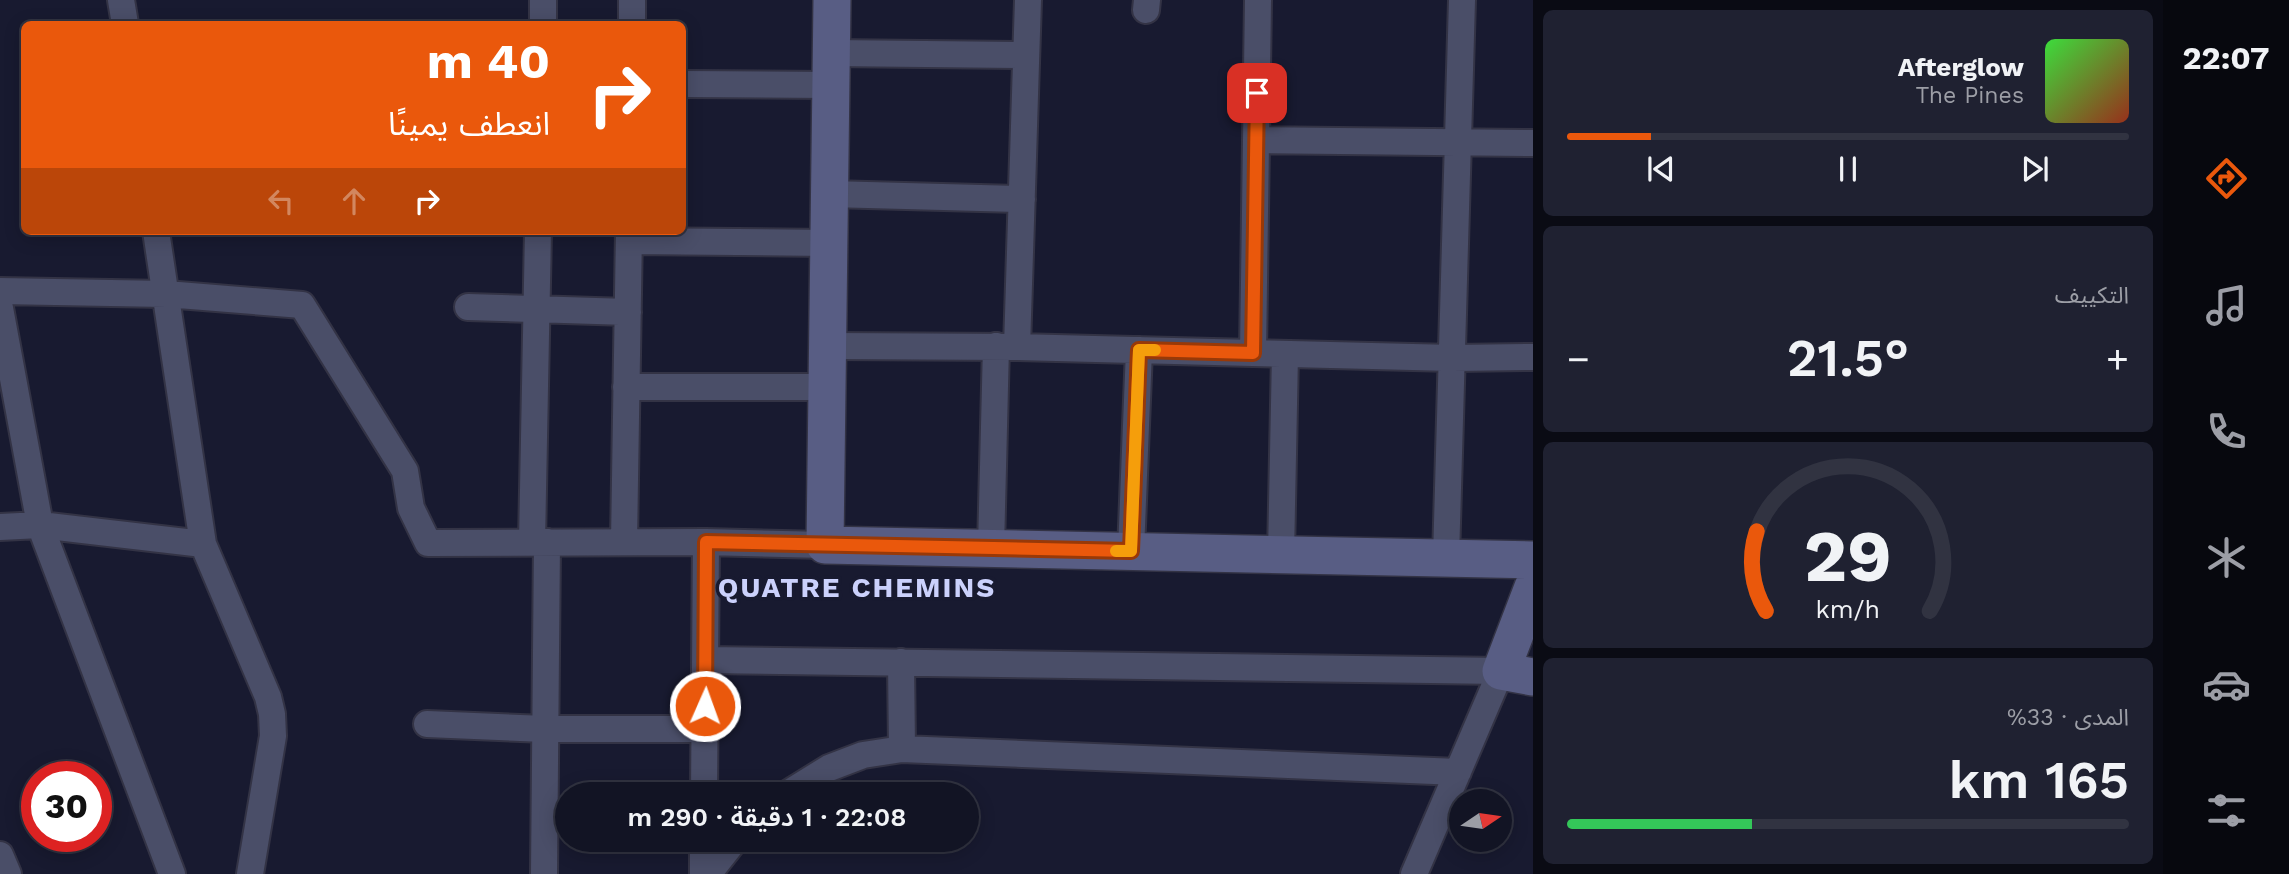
<!DOCTYPE html>
<html lang="ar">
<meta charset="utf-8">
<style>
:root{--surface:#121424;--page:#1f2131;--text:#f1f3f6;--muted:#9c9ea6;--line:#313341;--accent:#ea580c}
body{margin:0;font-family:"Work Sans","Noto Sans Arabic",sans-serif;background:var(--page);color:var(--text);direction:rtl;height:100vh;display:flex;flex-direction:column;font-size:26px;white-space:nowrap}
*{box-sizing:border-box;margin:0}
p{font-size:23px;color:var(--muted)}
.icon{flex:none;width:38px;height:38px;fill:none;stroke:currentColor;stroke-width:2;stroke-linecap:round;stroke-linejoin:round}
.map{position:relative;flex:1;overflow:hidden;direction:ltr}
.details{display:flex;flex-direction:column;gap:10px;padding:10px;background:#0a0b14;width:630px}
.details>*{flex:none}
.top-card{position:absolute;left:21px;top:21px;width:665px;height:214px;border-radius:10px;box-shadow:0 4px 18px #0003,0 0 0 2px var(--line);direction:rtl;background:#ea580c;color:#fff;overflow:hidden}
.needle{width:46px;rotate:77deg}
.fabs{position:absolute;left:1449px;top:789px;display:grid;gap:14px}
.fabs a{display:grid;place-items:center;width:63px;height:63px;border-radius:50%;background:var(--surface);box-shadow:0 4px 18px #0003,0 0 0 2px var(--line);font-size:35px}
.speed{position:absolute;left:21px;top:761px;display:flex;gap:14px;font-size:35px;font-weight:700;text-align:center}
.speed>*{display:grid;place-content:center;width:91px;height:91px;border-radius:50%;background:var(--surface);box-shadow:0 4px 18px #0003,0 0 0 2px var(--line);line-height:1}
.speed .limit{border:10px solid #d22;background:#fff;color:#111}
.pin{position:absolute;display:grid;place-items:center;width:60px;height:60px;color:#fff;margin:-30px;border-radius:14px;box-shadow:0 4px 10px #0006}
.me{position:absolute;width:77px;margin:-38px;rotate:2deg;stroke-linejoin:round;filter:drop-shadow(0 0 5px #0008)}
.turn{display:flex;align-items:center;gap:24px;height:147px;padding:0 21px;font-size:32px}
.turn .icon{width:91px;height:91px;stroke-width:2.5}
.turn b{display:block;font-size:49px;line-height:60px}
.lanes{display:flex;align-items:center;height:66px;padding:0 21px;background:#0003;justify-content:center;gap:35px;direction:ltr}
.lanes .off{opacity:.35}
.big{font-size:52px;font-weight:600;line-height:1.1}
.details .card{flex:1;display:flex;flex-direction:column;justify-content:center;gap:10px;min-width:0;padding:0 24px;border-radius:10px;background:var(--page)}
.details .dial{align-items:center;gap:0}
.dial svg{height:182px;overflow:visible;fill:none;stroke:var(--line);stroke-width:7;stroke-linecap:round;text-anchor:middle}
.dial text{fill:var(--text);stroke:none}
.song{display:flex;align-items:center;gap:21px}
.cover{width:84px;height:84px;border-radius:10px;background:linear-gradient(135deg,hsl(120 70% 55%),hsl(10 70% 35%))}
.played{height:7px;border-radius:4px;background:linear-gradient(90deg,var(--accent) 15%,var(--line) 15%)}
.keys{display:flex;justify-content:space-around;direction:ltr}
.heat{display:flex;justify-content:space-between;align-items:center;font-size:38px;direction:ltr}
.charge{height:10px;border-radius:5px;background:linear-gradient(90deg,#34c759 33%,var(--line) 0)}
.trip{position:absolute;left:555px;top:782px;width:424px;height:70px;border-radius:35px;background:var(--surface);box-shadow:0 4px 18px #0003,0 0 0 2px var(--line);font-weight:600;line-height:70px;text-align:center;direction:rtl}
main{display:flex;flex:1;min-height:0}
.menu{display:flex;flex-direction:column;width:126px;justify-content:space-around;align-items:center;background:#07080e;color:var(--muted)}
.menu .icon{width:49px;height:49px}
.menu .selected{color:var(--accent)}
.menu b{font-size:32px;color:var(--text)}
.map>svg:first-child{display:block}
.lines{fill:none;stroke-linecap:round;stroke-linejoin:round}
.street-casing{stroke:#333345;stroke-width:30}
.secondary-casing{stroke:#333345;stroke-width:40}
.street{stroke:#4a4e68;stroke-width:26}
.secondary{stroke:#585d84;stroke-width:37}
.route-casing{stroke:#983908;stroke-width:18}
.route{stroke:#ea580c;stroke-width:12}
.slow{stroke:#f59e0b;stroke-width:12}
.labels{text-anchor:middle;stroke-width:7;stroke-linejoin:round;paint-order:stroke}
.district-label{font-size:28px;font-weight:bold;letter-spacing:2px;fill:#cbd1fc;stroke:#181a30}
</style>
<main>
<nav class="menu">
<b>22:07</b>
<svg class="icon selected" aria-label="directions" viewBox="0 0 24 24"><path d="M12 3l9 9-9 9-9-9zM9 14v-3h6M13 9l2 2-2 2"/></svg>
<svg class="icon" aria-label="music" viewBox="0 0 24 24"><path d="M9 18V5l10-2v13"/><circle cx="6" cy="18" r="3"/><circle cx="16" cy="16" r="3"/></svg>
<svg class="icon" aria-label="phone" viewBox="0 0 24 24"><path d="M5 4h4l2 5-3 2q2 4 5 5l2-3 5 2v4C11 20 4 13 5 4z"/></svg>
<svg class="icon" aria-label="climate" viewBox="0 0 24 24"><path d="M12 3v18M4 7l16 10M4 17L20 7"/></svg>
<svg class="icon" aria-label="car" viewBox="0 0 24 24"><path d="M5 17H2v-5l4-1 3-4h7l3 4 3 1v5h-3M9 17h6M6 11h13"/><circle cx="7" cy="17" r="2"/><circle cx="17" cy="17" r="2"/></svg>
<svg class="icon" aria-label="filters" viewBox="0 0 24 24"><path d="M4 7h16M4 17h16"/><circle cx="9" cy="7" r="2"/><circle cx="15" cy="17" r="2"/></svg>
</nav>
<section class="details">
<div class="card">
<div class="song"><i class="cover"></i><div><b>Afterglow</b><p>The Pines</p></div></div>
<div class="played"></div>
<div class="keys"><svg class="icon" aria-label="previous" viewBox="0 0 24 24"><path d="M18 5L8 12l10 7zM5 5v14"/></svg><svg class="icon" aria-label="pause" viewBox="0 0 24 24"><path d="M8 5v14M16 5v14"/></svg><svg class="icon" aria-label="next" viewBox="0 0 24 24"><path d="M6 5l10 7-10 7zM19 5v14"/></svg></div>
</div>
<div class="card"><p>التكييف</p>
<div class="heat"><a>−</a><b class="big">21.5°</b><a>+</a></div>
</div>
<div class="card dial"><svg viewBox="0 0 100 80">
<path d="M14 69A42 42 0 1 1 86 69"/>
<path d="M14 69A42 42 0 0 1 10 34" stroke="#ea580c"/>
<text x="50" y="56" font-size="32" font-weight="700">29</text>
<text x="50" y="72" font-size="11">km/h</text>
</svg></div>
<div class="card"><p>المدى · 33%</p><b class="big">165 km</b><div class="charge"></div></div>
</section>
<div class="map">
<svg width="1533" height="874" viewBox="0 0 1533 874">
<rect width="100%" height="100%" fill="#181a30"/>
<g class="lines">
<g class="street-casing">
<path id="street" d="M121 0 125 24
M1146 10 1147 0
M543 24V0
M632 24V0
M831 53 1026 55
M682 84 831 85
M1257 140 1533 143
M830 194 1022 199
M156 231 203 544 268 697 272 714 273 736 250 874
M629 241 829 243
M0 291 166 294 302 305 405 471 411 508 428 543 706 542 825 545
M468 307 628 312
M0 308 40 525 172 874
M828 346 1017 347 1453 358 1533 357
M1017 347 1028 0
M1253 353 1258 0
M626 387H827
M0 527 40 525 203 544
M532 542 538 231
M624 542 629 231
M991 548 996 346
M1131 551 1139 350
M1281 555 1285 354
M1446 558 1462 0
M706 660 1501 671 1414 874
M901 662 902 749
M427 724 545 729H704
M704 794 706 542
M787 794 829 768 863 755 902 749 1458 772
M0 855 8 874
M544 874 547 542
M703 874V840
M708 874 735 840"/>
</g>
<g class="secondary-casing">
<path id="secondary" d="M832 0 825 545 1533 560
M1533 587 1501 671 1533 677"/>
</g>
<use href="#street" class="street"/>
<use href="#secondary" class="secondary"/>
</g>
<g class="lines">
<g class="route-casing">
<path id="route" d="M705 706 706 542 1131 551 1139 350 1253 353 1257 93"/>
</g>
<use href="#route" class="route"/>
<path class="slow" d="M1116 551H1131L1139 350H1155"/>
</g>
<g class="labels">
<g class="district-label">
<text x="857" y="597">QUATRE CHEMINS</text>
</g>
</g>
</svg>
<div class="fabs">
<a><svg class="needle" viewBox="-14 -14 28 28"><path d="M0-13l5 13h-10z" fill="#e53935"/><path d="M0 13l5-13h-10z" fill="#9c9ea6"/></svg></a>
</div>
<div class="speed"><div class="limit">30</div></div>
<div class="pin" style="left:1257px;top:93px;background:#d93025"><svg class="icon" aria-label="arrive" viewBox="0 0 24 24"><path d="M6 21V4h12l-3 4 3 4H6"/></svg></div>
<svg class="me" style="left:705px;top:706px" viewBox="-20 -20 40 40"><circle r="17" fill="#ea580c" stroke="#fff" stroke-width="3"/><path d="M0-11L8 9 0 5-8 9z" fill="#fff"/></svg>
<div class="trip">22:08 · 1 دقيقة · 290 m</div>
<div class="top-card">
<div class="turn"><svg class="icon" aria-label="right" viewBox="0 0 24 24"><path d="M7 20v-9h11M14 6l5 5-5 5"/></svg><div><b>40 m</b>انعطف يمينًا</div></div>
<div class="lanes"><svg class="icon off" aria-label="left" viewBox="0 0 24 24"><path d="M17 20v-9H6M10 6l-5 5 5 5"/></svg><svg class="icon off" aria-label="ahead" viewBox="0 0 24 24"><path d="M12 20V5M6 11l6-6 6 6"/></svg><svg class="icon" aria-label="right" viewBox="0 0 24 24"><path d="M7 20v-9h11M14 6l5 5-5 5"/></svg></div>
</div>
</div>
</main>
